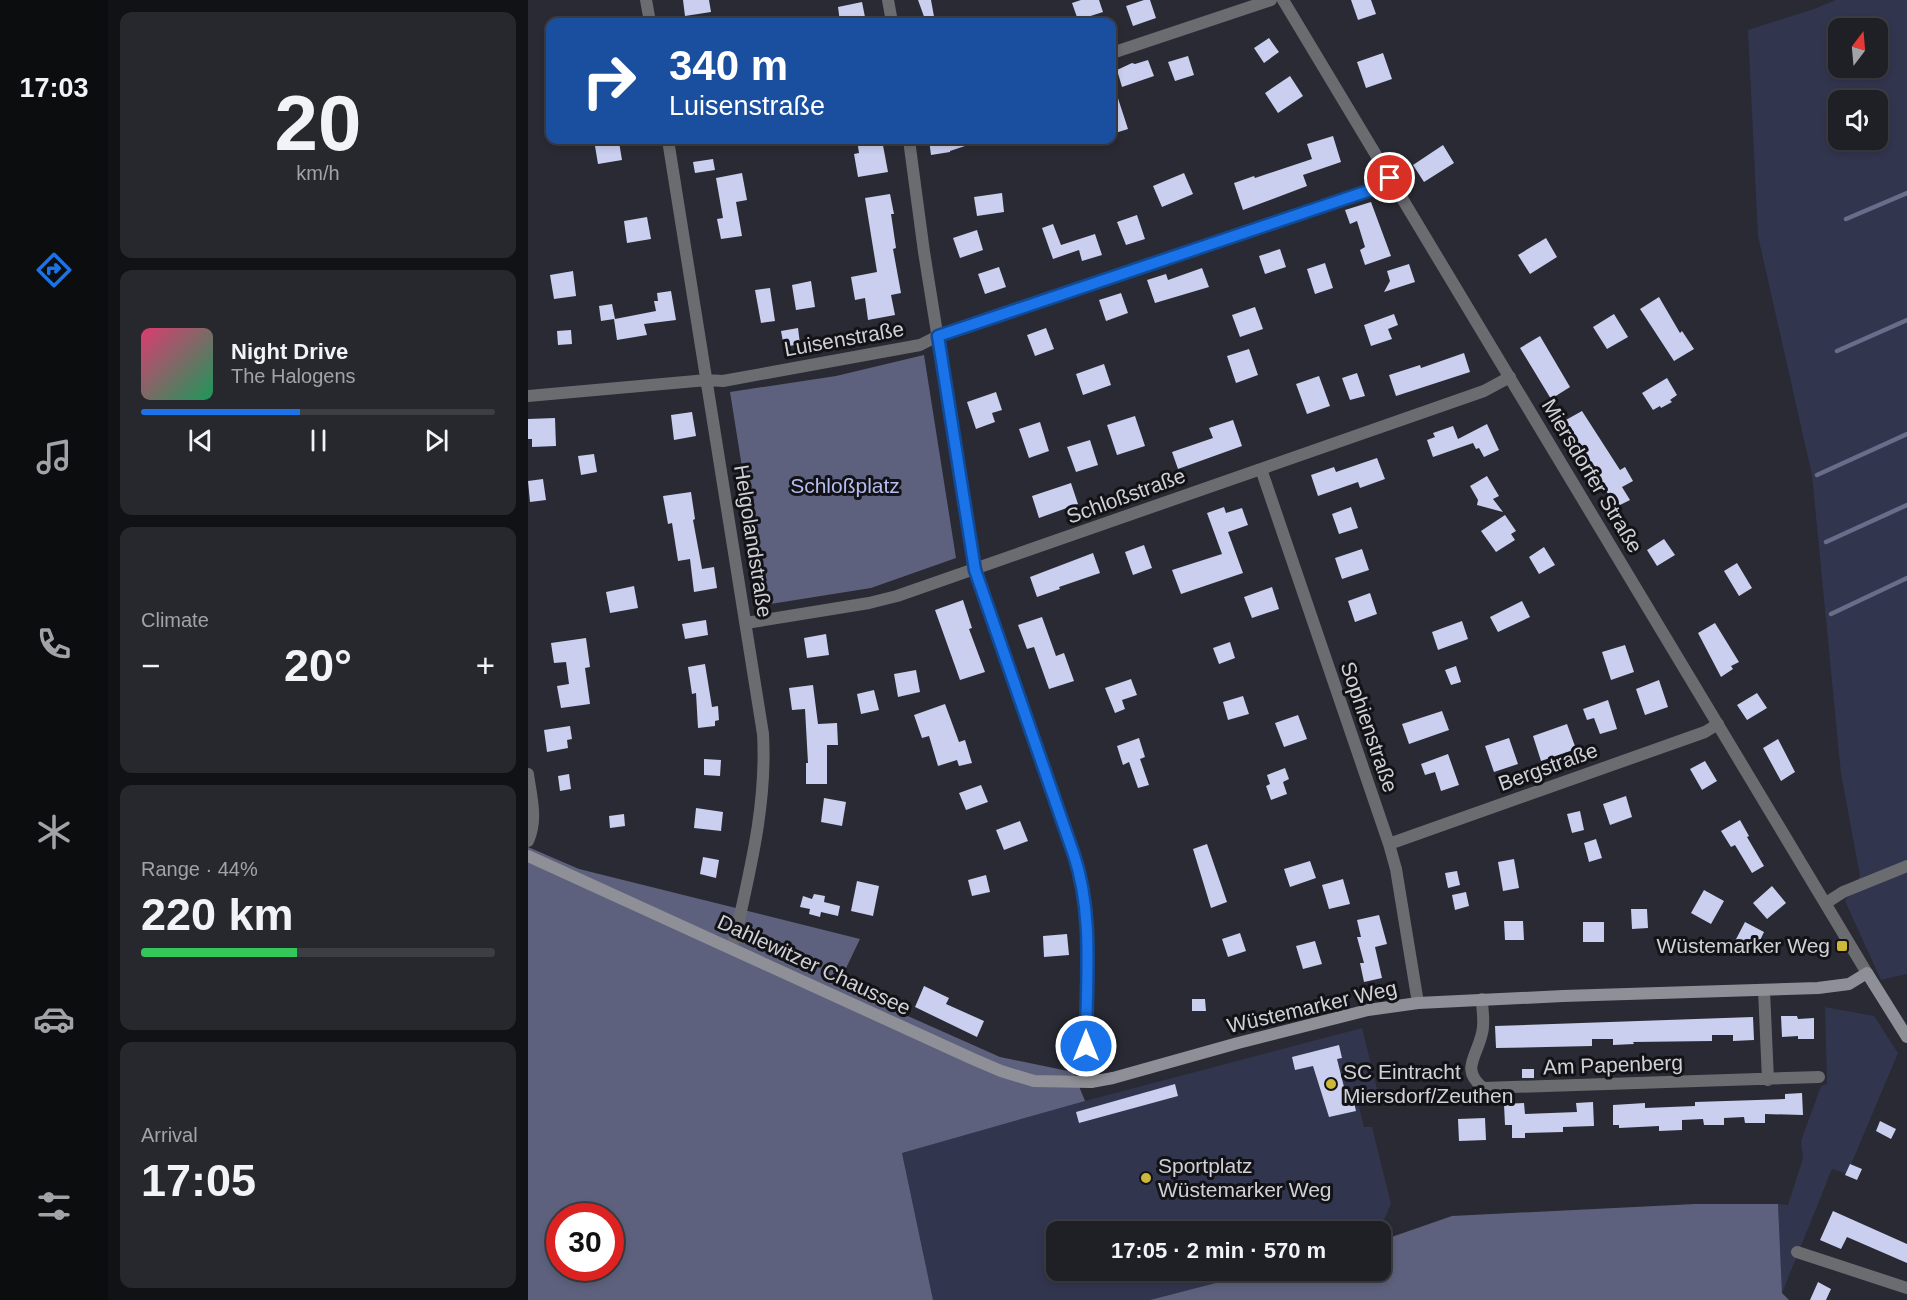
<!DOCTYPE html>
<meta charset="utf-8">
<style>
:root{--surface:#1f2026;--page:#27282e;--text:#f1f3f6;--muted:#a1a3a7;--line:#3c3e43;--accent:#1a73e8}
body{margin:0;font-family:Arial,sans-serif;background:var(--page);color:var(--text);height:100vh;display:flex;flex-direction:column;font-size:22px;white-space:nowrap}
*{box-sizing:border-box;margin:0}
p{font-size:20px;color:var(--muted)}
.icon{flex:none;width:33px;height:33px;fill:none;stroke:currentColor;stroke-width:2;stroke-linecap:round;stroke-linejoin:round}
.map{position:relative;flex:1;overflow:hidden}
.sheet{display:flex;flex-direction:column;gap:12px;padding:12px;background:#111215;width:420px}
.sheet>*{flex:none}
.banner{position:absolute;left:18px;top:18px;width:570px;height:126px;border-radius:12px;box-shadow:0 3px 9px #0003,0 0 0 2px var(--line);background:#1a4fa0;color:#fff;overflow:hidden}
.needle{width:39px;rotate:16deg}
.tools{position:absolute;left:1300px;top:18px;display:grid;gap:12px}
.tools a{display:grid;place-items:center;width:60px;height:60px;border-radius:12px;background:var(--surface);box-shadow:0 3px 9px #0003,0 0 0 2px var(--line);font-size:30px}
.speed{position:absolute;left:18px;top:1203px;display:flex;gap:12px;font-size:30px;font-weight:700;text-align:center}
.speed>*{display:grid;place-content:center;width:78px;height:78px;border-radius:50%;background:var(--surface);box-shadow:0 3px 9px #0003,0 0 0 2px var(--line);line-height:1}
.speed .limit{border:9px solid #d22;background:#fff;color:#111}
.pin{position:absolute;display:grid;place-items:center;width:51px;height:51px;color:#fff;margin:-26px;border:3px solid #fff;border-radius:50%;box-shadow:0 2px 6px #0007}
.me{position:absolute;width:66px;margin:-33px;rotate:0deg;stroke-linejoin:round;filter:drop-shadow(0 0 4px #0008)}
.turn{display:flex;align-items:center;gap:21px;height:126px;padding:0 24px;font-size:27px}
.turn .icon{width:78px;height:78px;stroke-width:2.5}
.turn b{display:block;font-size:42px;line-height:51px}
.big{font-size:45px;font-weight:700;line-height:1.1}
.sheet .widget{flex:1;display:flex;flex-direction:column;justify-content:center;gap:9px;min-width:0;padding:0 21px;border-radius:12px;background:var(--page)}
.sheet .dial{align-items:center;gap:0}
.dial b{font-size:78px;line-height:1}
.song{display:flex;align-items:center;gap:18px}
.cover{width:72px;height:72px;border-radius:9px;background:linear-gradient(135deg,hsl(340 70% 55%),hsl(150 70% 35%))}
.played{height:6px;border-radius:3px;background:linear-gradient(90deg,var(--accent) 45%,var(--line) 45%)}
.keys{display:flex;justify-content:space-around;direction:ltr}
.heat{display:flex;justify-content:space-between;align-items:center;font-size:33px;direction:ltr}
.charge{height:9px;border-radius:4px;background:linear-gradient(90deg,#34c759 44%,var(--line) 0)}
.trip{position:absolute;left:518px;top:1221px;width:345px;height:60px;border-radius:12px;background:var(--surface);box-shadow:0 3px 9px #0003,0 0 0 2px var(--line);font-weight:700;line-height:60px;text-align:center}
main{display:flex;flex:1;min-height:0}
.tabs{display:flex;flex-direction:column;width:108px;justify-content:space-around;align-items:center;background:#0c0d0f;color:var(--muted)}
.tabs .icon{width:42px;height:42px}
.tabs .active{color:var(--accent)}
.tabs b{font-size:27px;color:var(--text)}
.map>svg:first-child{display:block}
.green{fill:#32354e;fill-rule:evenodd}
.forest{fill:#5e617d;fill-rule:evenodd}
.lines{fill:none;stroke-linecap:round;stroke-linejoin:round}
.stream{stroke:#696d89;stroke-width:4.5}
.building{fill:#cacfef}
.minor{stroke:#6b6c70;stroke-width:12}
.tertiary{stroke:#6b6c70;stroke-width:12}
.secondary{stroke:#8f9097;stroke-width:12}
.route-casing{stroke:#114b97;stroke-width:15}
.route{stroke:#1a73e8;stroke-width:10}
.poi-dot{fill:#ceb837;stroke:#131317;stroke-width:2}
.labels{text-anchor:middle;stroke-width:6;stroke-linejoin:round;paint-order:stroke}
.street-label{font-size:21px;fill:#d0d1d6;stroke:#131317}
.park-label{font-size:21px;fill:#b6bdf1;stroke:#131317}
.poi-label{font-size:21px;fill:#d0d1d6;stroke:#131317;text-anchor:start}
</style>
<main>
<nav class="tabs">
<b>17:03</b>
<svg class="icon active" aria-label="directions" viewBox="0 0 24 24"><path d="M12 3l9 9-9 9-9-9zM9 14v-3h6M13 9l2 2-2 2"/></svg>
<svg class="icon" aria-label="music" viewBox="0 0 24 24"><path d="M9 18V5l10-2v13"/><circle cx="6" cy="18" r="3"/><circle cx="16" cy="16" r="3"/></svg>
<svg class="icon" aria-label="phone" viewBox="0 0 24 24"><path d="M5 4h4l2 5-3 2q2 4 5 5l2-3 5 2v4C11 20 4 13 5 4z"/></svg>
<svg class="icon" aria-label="climate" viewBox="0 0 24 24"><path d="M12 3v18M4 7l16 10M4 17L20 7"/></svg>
<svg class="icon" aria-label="car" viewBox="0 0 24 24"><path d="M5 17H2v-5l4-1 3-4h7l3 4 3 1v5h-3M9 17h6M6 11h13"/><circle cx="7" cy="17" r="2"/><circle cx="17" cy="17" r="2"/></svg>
<svg class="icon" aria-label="filters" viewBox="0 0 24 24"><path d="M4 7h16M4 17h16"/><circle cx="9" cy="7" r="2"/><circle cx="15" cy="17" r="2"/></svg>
</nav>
<section class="sheet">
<div class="widget dial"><b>20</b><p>km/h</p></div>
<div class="widget">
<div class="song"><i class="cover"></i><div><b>Night Drive</b><p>The Halogens</p></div></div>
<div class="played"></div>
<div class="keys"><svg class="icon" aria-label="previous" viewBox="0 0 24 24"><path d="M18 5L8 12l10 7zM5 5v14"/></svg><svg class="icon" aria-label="pause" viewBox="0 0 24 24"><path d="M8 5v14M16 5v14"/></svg><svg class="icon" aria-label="next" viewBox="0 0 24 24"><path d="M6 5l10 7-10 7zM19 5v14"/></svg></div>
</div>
<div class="widget"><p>Climate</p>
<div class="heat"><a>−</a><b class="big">20°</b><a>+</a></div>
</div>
<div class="widget"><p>Range · 44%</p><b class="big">220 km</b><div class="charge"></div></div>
<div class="widget"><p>Arrival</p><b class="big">17:05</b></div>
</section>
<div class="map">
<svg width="1379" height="1300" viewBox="0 0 1379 1300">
<rect width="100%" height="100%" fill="#292a33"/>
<path class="green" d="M1308 0H1379V974L1353 980 1317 901 1332 876 1313 774 1284 475 1230 236 1220 30 1286 9ZM1311 28H1350V68H1311ZM1311 100H1350V140H1311Z
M1297 1007 1346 1016 1370 1053 1319 1174 1304 1169 1254 1293 1250 1204 1260 1205 1275 1158 1273 1141 1293 1086 1299 1084Z
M834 1028 852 1101 831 1107 836 1127H844L863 1204 851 1231 528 1232V1270L734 1271 622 1300H405L374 1153 557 1101Z"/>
<path class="forest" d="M396 355 428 558 343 588 236 605 202 392 308 376Z
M0 847 51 869 332 939 310 985 472 1057 545 1072 557 1101 374 1153 405 1300H0ZM32 1216H82V1268H32Z
M1167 1204H1250L1254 1293 1261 1300H622L734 1271 852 1270V1241L924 1216Z"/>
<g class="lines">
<path class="stream" d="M1318 219 1379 193
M1309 351 1379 320
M1289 475 1379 434
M1298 542 1379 505
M1303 614 1379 578"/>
</g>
<path class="building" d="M155 0H181L183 12 157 16Z
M390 0H403L407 22H398Z
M553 0H571L575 12 550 20 544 3Z
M616 0H622L628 18 605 26 598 6Z
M823 0H843L848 14 830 20Z
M334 2 338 22H312L310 7Z
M741 38 751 52 736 63 726 48Z
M855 53 864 79 838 88 829 62Z
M660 56 666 75 647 81 640 62Z
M620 60 626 76 594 87 589 70 604 63 607 64Z
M762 76 775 96 750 113 737 93Z
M586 86 600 129 584 134V87Z
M805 136 813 162 775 175 779 186 715 210 706 183 726 176 727 178 784 159 779 144Z
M329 140H354L360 172 330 177 326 154 331 153Z
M401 140H449V142L422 151V152L403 155Z
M91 142 94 160 70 164 67 146Z
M915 145 926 163 896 182 885 165Z
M185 159 187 170 167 173 165 162Z
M214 173 219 200 208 202 214 236 193 239 189 219 195 218 188 178Z
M656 173 665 194 634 207 625 186Z
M474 193 476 212 449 216 446 197Z
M362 194 366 214H363L368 248 365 249 373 293 363 295 367 315 340 320 337 298 327 300 323 277 349 272 337 198Z
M843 202 863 256 837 265 832 250 837 247 829 221 822 224 817 210Z
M609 215 617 239 598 245 589 222Z
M119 217 123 239 99 243 96 221Z
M525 224 533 245 567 234 574 255 554 261 551 250 525 259 514 228Z
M449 230 455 250 432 258 425 238Z
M1018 238 1029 257 1002 274 990 255Z
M752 249 758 267 737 274 731 256Z
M797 263 805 288 787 294 779 269Z
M881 264 887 282 856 292 862 281 859 271Z
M471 267 478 287 457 294 450 274Z
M674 268 681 287 627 303 619 280 638 274 640 280Z
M45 271 48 296 26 299 22 275Z
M283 281 287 307 268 310 264 285Z
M242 288 247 321 233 323 227 290Z
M143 291 148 320 116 324 119 335 89 340 86 319 73 321 71 306 84 304 87 319 128 311 126 301H130L129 293Z
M593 293 600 313 578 321 571 300Z
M1131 297 1152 333 1154 331 1166 349 1146 361 1112 309Z
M727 307 735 329 712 337 704 315Z
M866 314 870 325 860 329 864 339 843 346 836 325Z
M1086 314 1100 337 1079 349 1065 327Z
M270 328 272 344 256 347 253 331Z
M518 328 526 349 507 356 499 335Z
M43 330 44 344 30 345 29 331Z
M1012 336 1042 387 1023 399 992 348Z
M721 349 730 375 708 383 699 356Z
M936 353 942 372 868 396 861 375 892 365 893 368Z
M576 364 583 385 555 395 548 374Z
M829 373 837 396 822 400 814 378Z
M791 376 802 406 779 414 768 384Z
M1139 378 1149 395 1142 400 1144 402 1133 408 1132 406 1125 410 1114 393Z
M468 392 474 410 464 413 467 422 448 429 439 402Z
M1054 411 1092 470 1097 467 1105 481 1094 487 1102 500 1088 507 1036 421Z
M164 412 168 436 146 440 143 415Z
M607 416 617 446 589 455 579 425Z
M27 418 28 446 4 447V439H0V419Z
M705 420 714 446 650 469 644 452 685 438 681 428Z
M512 422 521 451 501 458 491 429Z
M959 424 971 450 956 457 951 448 948 449 945 443 905 457 899 440 907 437 905 433 925 426 930 439Z
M562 440 570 465 548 472 539 447Z
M66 454 69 472 53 475 50 456Z
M849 458 857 479 832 488 830 482 790 496 783 475 806 467 808 472Z
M959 476 971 496 965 499 975 512 949 505 950 500 942 486Z
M15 479 18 500 2 502 0 481Z
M543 483 550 504 511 518 504 496Z
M163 492 167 519 165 520 174 569 186 567 189 588 166 592 162 559 150 561 144 523 140 524 135 496Z
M696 507 698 513 714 508 720 525 700 532 715 573 653 594 644 570 694 554 679 513Z
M823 507 830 528 811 534 804 514Z
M977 515 988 531 983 534 987 540 968 552 953 531Z
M1136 539 1147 555 1129 566 1119 550Z
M616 545 624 568 605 575 597 552Z
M1016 547 1027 565 1011 574 1001 557Z
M834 549 841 570 814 579 807 558Z
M565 553 572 573 531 587 532 589 509 597 502 577Z
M1209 563 1224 588 1211 596 1196 571Z
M106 586 110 608 82 613 78 592Z
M744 587 751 609 724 618 716 597Z
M842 593 849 614 827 622 820 601Z
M435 600 444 628 441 629 457 672 432 680 407 610Z
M994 601 1002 617 970 632 962 617Z
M514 617 528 656 536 653 546 681 521 689 506 647 499 649 490 625Z
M178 620 180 635 157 639 154 624Z
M934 621 940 639 910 650 904 632Z
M1187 623 1211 662 1203 666 1205 669 1193 677 1170 633Z
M298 634 301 655 279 658 276 638Z
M58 638 62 667 57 668 62 704 33 708 29 686 41 684 38 662 26 663 23 643Z
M702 642 707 658 691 664 685 648Z
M1097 645 1106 672 1083 680 1074 652Z
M177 664 184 707 190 706 191 720 187 721V726L170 728 168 693 164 694 160 667Z
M928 666 933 682 923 685 917 670Z
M388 670 392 692 370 697 366 674Z
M603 679 609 695 594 700 597 709 587 713 577 688Z
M1131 680 1140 707 1117 715 1108 689Z
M285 685 290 724 309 723 310 745H299V784H278V763H280L277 709 264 710 261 688Z
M346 690 351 710 333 714 329 694Z
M1229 693 1239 708 1219 720 1209 705Z
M715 696 721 714 700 720 695 702Z
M1080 700 1089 729 1072 734 1066 718 1059 720 1055 709Z
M417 704 431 742 437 740 444 763 431 766 429 760 410 766 401 736 394 738 386 715Z
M914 711 921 730 881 744 874 724Z
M770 715 779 739 756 747 747 723Z
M1039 724 1048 749 1013 761 1005 736Z
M42 726 44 739 39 740 40 748 19 752 16 730Z
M611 738 617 757 612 759 621 785 610 788 601 762 595 765 589 746Z
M981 738 990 764 966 772 957 746Z
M1250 739 1267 772 1253 781 1235 748Z
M920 754 931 785 913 791 907 772 897 775 893 764Z
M176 759 193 760 192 776 176 775Z
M1177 761 1189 781 1174 790 1162 769Z
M757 768 761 779 755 782 759 794 743 800 738 786 742 784 739 775Z
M41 774 43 789 32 791 30 776Z
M453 785 460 802 438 810 431 793Z
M1098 796 1104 817 1082 825 1075 804Z
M296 798 318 802 314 826 293 822Z
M168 808 195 812 193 831 166 828Z
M1052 811 1056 830 1044 833 1039 814Z
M96 814 97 826 82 828 81 816Z
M1212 820 1221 836 1219 837 1236 866 1224 873 1207 845 1203 847 1193 831Z
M492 821 500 841 476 850 468 830Z
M1068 839 1074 858 1061 862 1056 843Z
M679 844 699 902 683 908 665 849Z
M175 857 191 860 188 878 172 874Z
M986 859 991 888 975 891 970 862Z
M782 861 788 878 762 887 756 869Z
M929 871 932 885 920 888 917 873Z
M458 875 462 892 444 896 440 880Z
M815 879 822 904 801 909 794 885Z
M329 881 351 886 345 916 323 911Z
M1244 886 1258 903 1239 919 1225 903Z
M1176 890 1196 901 1183 924 1163 913Z
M938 892 941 906 927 910 924 895Z
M286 894 297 896 296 902 312 906 310 916 293 912 292 917 281 914 282 909 272 907 275 896 284 899Z
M1103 909H1119L1120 928 1104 929Z
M851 915 859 944 847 947 854 978 836 982 832 963H836L829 937H833L829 920Z
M976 921H995L996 940H977Z
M1055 922H1076V942H1055Z
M1217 922 1236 932 1226 953 1206 943Z
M712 933 718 951 700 957 694 939Z
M539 934 541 955 516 957 515 936Z
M787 941 794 964 775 969 768 946Z
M396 986 421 998 418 1004 456 1021 449 1037 387 1007Z
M664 999H677L678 1011H664Z
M1253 1016H1269L1270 1019 1286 1018V1039H1270V1036L1254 1037Z
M1225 1017 1226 1040 1205 1041V1035H1184V1041L1105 1042 1106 1044 1085 1045V1039H1064V1046L968 1048 967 1026Z
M811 1045 814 1058 809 1059 819 1099 825 1098 828 1111 801 1117 785 1066 767 1070 764 1057Z
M994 1069H1006V1078H994Z
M647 1084 650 1096 551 1123 548 1112Z
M1274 1093 1275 1115 1237 1114V1123H1217L1216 1117 1196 1118V1125H1176L1175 1119 1154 1120V1130L1131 1131V1126L1091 1128V1125H1085V1105L1117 1103V1108L1167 1106V1102L1257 1099V1094Z
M1065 1102 1066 1126 1035 1127V1132L997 1133V1138H984V1125H977L976 1104 996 1103 997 1114 1049 1112 1048 1103Z
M957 1118 958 1140 931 1141 930 1119Z
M1352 1121 1368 1129 1363 1139 1348 1131Z
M1322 1164 1334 1169 1329 1180 1317 1175Z
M1305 1211 1379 1244V1263L1319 1237 1313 1249 1292 1240Z
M1290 1282 1303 1289 1298 1300H1282Z"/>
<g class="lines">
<path class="minor" d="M118 0 122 22
M360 0 364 22
M584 53 743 0
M140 140 235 734C239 804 222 870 207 938L203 947
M381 140 396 252 447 570 550 868 558 912V1045L563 1082
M0 396 179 380 195 381 392 345 410 336 843 190 862 178
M733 469 861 844 868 869 890 1003
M218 623 341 603 369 596 956 391 982 377
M0 774C3 797 10 819 0 841
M861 844 1177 732 1190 724
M1298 903 1315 892 1379 866
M1236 990 1240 1080
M954 999C954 1010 957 1023 954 1033 949 1057 932 1069 955 1088L1291 1077
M1269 1252 1379 1288"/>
<path class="tertiary" d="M755 0 1339 973"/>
<path class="secondary" d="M0 856 445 1059 473 1071 506 1081 563 1082 585 1078 710 1043 840 1010 890 1003 1035 996 1290 988 1321 984 1339 973 1379 1037"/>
</g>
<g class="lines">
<g class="route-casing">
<path id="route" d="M558 1046C558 982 566 915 546 855L447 570 410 336 843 190 862 178"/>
</g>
<use href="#route" class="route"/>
</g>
<g class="poi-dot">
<rect x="1308" y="940" width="12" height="12" rx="3"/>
<circle cx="803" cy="1084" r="6"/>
<circle cx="618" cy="1178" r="6"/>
</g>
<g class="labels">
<g class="street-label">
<text transform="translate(316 339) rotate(-10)" y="7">Luisenstraße</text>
<text transform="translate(1064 476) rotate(59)" y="7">Miersdorfer Straße</text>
<text transform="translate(598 496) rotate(-20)" y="7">Schloßstraße</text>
<text transform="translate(225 541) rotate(81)" y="7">Helgolandstraße</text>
<text transform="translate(841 727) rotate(71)" y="7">Sophienstraße</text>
<text transform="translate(1020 767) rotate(-20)" y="7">Bergstraße</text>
<text transform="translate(286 965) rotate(25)" y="7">Dahlewitzer Chaussee</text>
<text transform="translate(784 1007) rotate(-13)" y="7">Wüstemarker Weg</text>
<text transform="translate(1085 1065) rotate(-2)" y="7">Am Papenberg</text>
</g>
<g class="park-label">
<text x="317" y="493">Schloßplatz</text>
</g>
<g class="poi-label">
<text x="1302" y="953" text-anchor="end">Wüstemarker Weg</text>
<text x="815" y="1079">SC Eintracht<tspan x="815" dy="24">Miersdorf/Zeuthen</tspan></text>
<text x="630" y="1173">Sportplatz<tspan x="630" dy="24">Wüstemarker Weg</tspan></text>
</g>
</g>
</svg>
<div class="tools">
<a><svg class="needle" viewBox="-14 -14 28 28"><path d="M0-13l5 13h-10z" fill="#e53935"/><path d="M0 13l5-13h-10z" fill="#a1a3a7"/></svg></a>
<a><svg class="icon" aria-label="sound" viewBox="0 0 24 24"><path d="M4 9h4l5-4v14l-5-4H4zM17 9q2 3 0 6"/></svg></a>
</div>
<div class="speed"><div class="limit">30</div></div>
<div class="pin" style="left:862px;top:178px;background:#d93025"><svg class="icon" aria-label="arrive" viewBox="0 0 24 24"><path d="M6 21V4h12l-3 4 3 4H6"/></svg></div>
<svg class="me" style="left:558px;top:1046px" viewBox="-20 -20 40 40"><circle r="17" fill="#1a73e8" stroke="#fff" stroke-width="3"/><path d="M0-11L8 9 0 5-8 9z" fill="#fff"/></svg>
<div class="trip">17:05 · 2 min · 570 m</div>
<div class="banner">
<div class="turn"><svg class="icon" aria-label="right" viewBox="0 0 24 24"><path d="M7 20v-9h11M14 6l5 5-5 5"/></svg><div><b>340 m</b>Luisenstraße</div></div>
</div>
</div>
</main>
